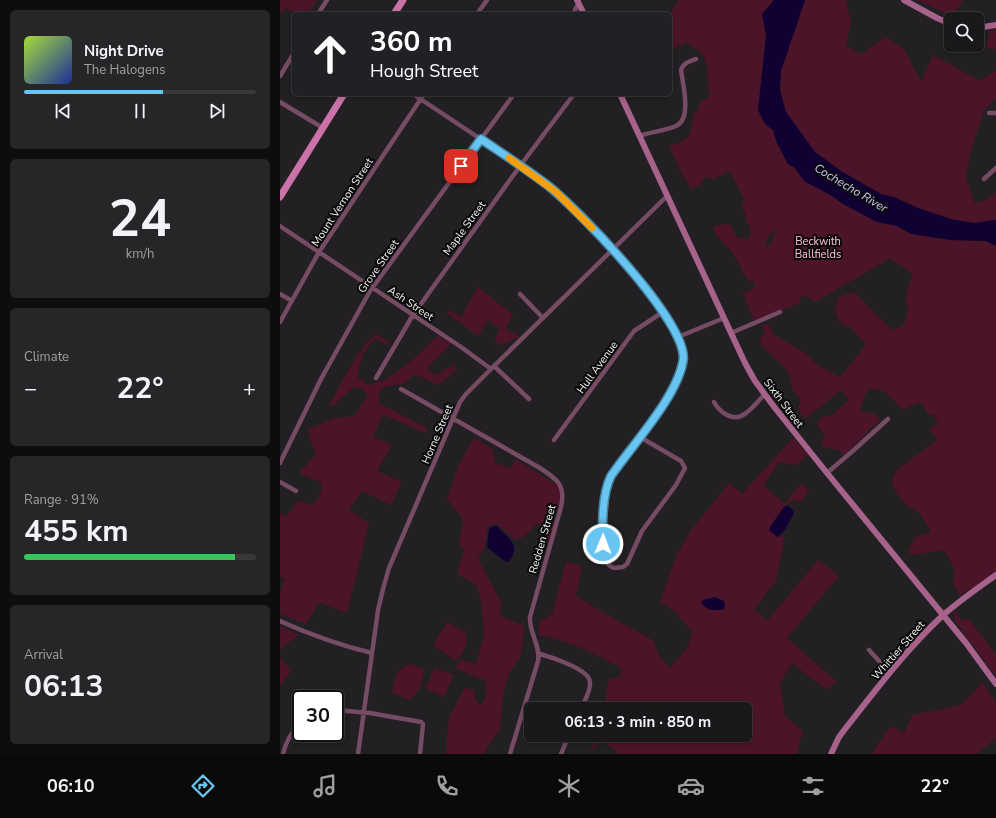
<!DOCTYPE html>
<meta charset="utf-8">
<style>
:root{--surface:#1a181a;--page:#272527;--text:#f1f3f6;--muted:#9fa0a2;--line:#383739;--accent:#68c4f0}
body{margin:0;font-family:"Nunito Sans",sans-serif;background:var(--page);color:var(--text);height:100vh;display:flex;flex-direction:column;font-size:15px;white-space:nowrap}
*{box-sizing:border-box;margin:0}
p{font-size:13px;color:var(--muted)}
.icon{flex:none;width:22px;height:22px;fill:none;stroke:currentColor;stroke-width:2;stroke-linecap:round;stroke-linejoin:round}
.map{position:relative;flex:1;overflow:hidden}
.panel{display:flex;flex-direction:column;gap:10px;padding:10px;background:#0e0d0e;width:280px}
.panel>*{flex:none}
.top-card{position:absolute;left:12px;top:12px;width:380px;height:84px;border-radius:6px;box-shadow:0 2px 6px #0003,0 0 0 1px var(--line);background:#202124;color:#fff;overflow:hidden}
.tools{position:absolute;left:664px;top:12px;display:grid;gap:8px}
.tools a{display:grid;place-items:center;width:40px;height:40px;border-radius:6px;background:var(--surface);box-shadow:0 2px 6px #0003,0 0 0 1px var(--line);font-size:20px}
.speed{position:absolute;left:12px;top:690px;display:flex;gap:8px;font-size:20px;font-weight:700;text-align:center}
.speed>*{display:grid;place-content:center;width:52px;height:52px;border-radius:50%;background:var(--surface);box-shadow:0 2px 6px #0003,0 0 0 1px var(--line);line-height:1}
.speed .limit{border:2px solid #111;border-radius:6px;background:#fff;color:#111}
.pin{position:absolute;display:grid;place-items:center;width:34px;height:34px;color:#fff;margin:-17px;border-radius:8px;box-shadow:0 2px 6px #0006}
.me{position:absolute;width:44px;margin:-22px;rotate:1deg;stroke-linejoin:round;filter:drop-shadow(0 0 3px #0008)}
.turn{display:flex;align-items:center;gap:14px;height:84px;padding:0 12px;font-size:18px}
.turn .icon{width:52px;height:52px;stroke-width:2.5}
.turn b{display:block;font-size:28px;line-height:34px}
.big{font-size:30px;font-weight:700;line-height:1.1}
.panel .tile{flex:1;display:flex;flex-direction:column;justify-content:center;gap:6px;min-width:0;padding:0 14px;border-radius:6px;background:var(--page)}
.panel .dial{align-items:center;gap:0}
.dial b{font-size:52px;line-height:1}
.song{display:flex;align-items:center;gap:12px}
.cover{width:48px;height:48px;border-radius:6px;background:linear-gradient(135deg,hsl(80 70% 55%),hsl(230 70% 35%))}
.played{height:4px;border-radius:2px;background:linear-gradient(90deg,var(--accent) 60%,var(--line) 60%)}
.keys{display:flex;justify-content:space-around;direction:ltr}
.heat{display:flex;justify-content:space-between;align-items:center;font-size:22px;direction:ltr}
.charge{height:6px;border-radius:3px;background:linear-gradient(90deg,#34c759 91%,var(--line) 0)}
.trip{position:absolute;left:244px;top:702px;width:228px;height:40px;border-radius:6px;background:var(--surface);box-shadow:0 2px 6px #0003,0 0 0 1px var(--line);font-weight:700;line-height:40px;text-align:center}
.menu{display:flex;height:64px;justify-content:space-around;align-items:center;background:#0a0a0a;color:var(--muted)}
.menu .icon{width:28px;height:28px}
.menu .active{color:var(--accent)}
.menu b{font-size:18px;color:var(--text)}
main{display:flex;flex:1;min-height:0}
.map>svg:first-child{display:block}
.green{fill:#4c1428;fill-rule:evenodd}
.water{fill:#100132}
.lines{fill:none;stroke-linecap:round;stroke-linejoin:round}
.street{stroke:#764b64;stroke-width:4.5}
.secondary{stroke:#a6628b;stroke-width:6}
.primary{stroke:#cb73a9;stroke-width:7}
.route-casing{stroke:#447f9c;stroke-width:10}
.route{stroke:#68c4f0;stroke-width:7}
.slow{stroke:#f59e0b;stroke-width:7}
.labels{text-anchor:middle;stroke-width:4;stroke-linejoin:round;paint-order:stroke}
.street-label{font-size:11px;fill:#f4f2f4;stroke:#0b0a0b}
.park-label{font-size:11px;fill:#fec1d0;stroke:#0b0a0b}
.water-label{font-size:12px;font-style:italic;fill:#cac7fb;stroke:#0b0a0b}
</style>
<main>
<section class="panel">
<div class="tile">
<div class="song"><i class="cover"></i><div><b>Night Drive</b><p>The Halogens</p></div></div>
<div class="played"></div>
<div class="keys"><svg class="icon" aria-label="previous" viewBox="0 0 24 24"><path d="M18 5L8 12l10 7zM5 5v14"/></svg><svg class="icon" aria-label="pause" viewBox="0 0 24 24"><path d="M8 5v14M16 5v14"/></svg><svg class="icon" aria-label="next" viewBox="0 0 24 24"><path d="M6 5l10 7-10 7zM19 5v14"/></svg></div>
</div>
<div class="tile dial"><b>24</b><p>km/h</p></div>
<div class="tile"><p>Climate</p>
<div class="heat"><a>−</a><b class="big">22°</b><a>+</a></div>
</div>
<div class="tile"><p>Range · 91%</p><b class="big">455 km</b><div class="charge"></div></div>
<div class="tile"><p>Arrival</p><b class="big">06:13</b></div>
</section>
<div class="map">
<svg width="716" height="754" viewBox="0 0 716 754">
<rect width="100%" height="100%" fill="#222022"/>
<path class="green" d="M0 0H37L28 14H16L6 8 3 13 0 11Z
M399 0H494L482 14 486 36 478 110 485 124 493 130 497 143 508 164 515 168 524 181 552 196 563 204 597 222 617 226 631 234 671 240 706 241 716 246V571L694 588 685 591 680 596 673 584C677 568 672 563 664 550L631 555 628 550 636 537 651 532 640 513 626 505 617 494 612 483 613 476 620 467 658 440 649 429 658 424 654 415 648 414 643 405 639 402 622 410C611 398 605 386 588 390L583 399 580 411 595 414 600 420 564 455 558 450 544 447 541 442 546 437 537 425 540 418 552 415 569 400 561 390 525 419 518 410 521 400 513 391 511 379 506 369 481 345 480 338 485 333 482 326 488 323 493 334 527 354 536 364 560 377 586 345 570 327 562 325 555 312 558 298C562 296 569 292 573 293 578 293 603 325 614 330L624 325 628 309 626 298 628 285 633 275 624 267 609 259 535 302 526 295 519 298 520 303 474 321 463 293 475 288 474 282 468 281 453 253 436 235 433 227 438 225 449 224 458 238 469 239C472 230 470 226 465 219L466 215 462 206 464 199 450 171 433 179 426 177 420 185 411 189 401 172 389 146C410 139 411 138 413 115L420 108 418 105 430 95C427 87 429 79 427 70 426 55 418 49 406 42L390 51V14ZM496 230 490 246 485 248C486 240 489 234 496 230Z
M525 0H566L571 22 566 46 581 54 606 37 624 49 641 82 653 55 700 81 709 74 716 71V98L704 110 691 150 686 178 695 204 708 199 716 192V220L695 223 674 220 638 208 614 197 601 194 561 171 535 152 506 112 500 90 501 71Z
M637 0H683L673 17Z
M716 30V49L706 48 710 31Z
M198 287 233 315 225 329 233 333H237L239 337 220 345 214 340 220 329 208 320 198 336 167 313 169 310 181 317Z
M96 334 111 343 104 344 95 338 83 354 77 377 89 385C117 378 137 355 158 336L172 343 147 368 155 375 174 365 177 369 159 385 134 374 124 384 107 386 99 391V403L147 428 146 433 103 415 93 437 112 445 97 471 122 482 111 505 82 491 69 510 89 523 67 613 39 602 26 624 0 614V593L5 579 0 577V513L6 517 18 501 34 505 41 492 42 483 19 473 36 454 30 439 28 430 54 418 74 416 88 396 82 388 74 387 54 405 48 407C61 385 76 350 96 334Z
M194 438 213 449 215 463 231 468 235 459 278 486 282 498 279 507 267 518 274 525 268 544H265L268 530 258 523 242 538 235 539 218 525 213 524 208 527 204 549 198 559 222 604 219 615 245 626 240 657 229 674 223 694 220 730 208 746 204 754H166L169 718 184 688 194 690 195 700 201 705 205 699 206 681 175 668 181 659 196 664 204 635 201 601 196 585 177 573 184 551 179 544 183 520 167 499 179 464Z
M513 438 528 455 516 465 500 462 489 476 484 486 505 504 521 483 529 490 521 502 513 500 504 507 490 527 497 537 505 535 496 581 474 609 487 621 538 560 559 576 507 638 556 681 547 690 512 663 500 683 505 716 523 731 517 754H336L337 752 322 740 309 753 317 735H465V709H324L328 679 340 677 341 668C317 654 285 639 258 635L260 621 272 615 286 561 302 567 296 596 336 620 373 640 379 656 390 668 408 647 412 631 393 610 380 602 397 554 411 530 449 483 462 494Z
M674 609 681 620 689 619 712 650 716 654V677L675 621Z
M167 622 185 632C188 642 184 655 175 661L153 645Z
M0 626 19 635 0 649Z
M0 655 1 658 11 671 0 686Z
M130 664 145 669 140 688 130 700 112 693C115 678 115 670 130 664Z
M155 668 174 675 164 697 145 688Z
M703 682 716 703V738L696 754H591L611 726 624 733 632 715 681 705Z"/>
<path class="water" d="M494 0H525L501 71 500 90 506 112 535 152 561 171 601 194 614 197 638 208 674 220 695 223 716 220V246L706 241 671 240 631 234 617 226 597 222 563 204 552 196 524 181 515 168 508 164 497 143 493 130 485 124 478 110 486 36 482 14Z
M508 506 513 510 514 513 505 530 497 537 489 530 490 527 504 507Z
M213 526H217C227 538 243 545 228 562H226L207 547 209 529Z
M435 597 444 601 445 606 444 609C436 611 426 611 421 602L423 600Z"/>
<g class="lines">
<path class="street" d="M38 14 47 0
M197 14 207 0
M293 14 299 2
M0 76 14 53
M133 94 244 168 276 192 350 269 375 300 398 337 404 358 401 370 396 384 360 436
M0 102 43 128
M709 113H716
M359 136C371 132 384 131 396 126 412 119 403 85 401 70 403 63 410 61 416 59
M704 179 716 168
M0 226 181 347 211 369
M0 294 12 301
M240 294 263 318
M0 322 39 252 144 94
M451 333 500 312
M398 337 444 318
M214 366 249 399
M96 378 133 315 240 166 294 94
M121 389 260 468C277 479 286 485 281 507L250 617C249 633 261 646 258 661L230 754
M434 402C440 413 454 423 466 413 473 408 478 401 484 395
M360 436 365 440 401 461 405 468 396 485 362 531 347 564 343 567 334 568C329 566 325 562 324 557 319 542 323 492 330 478 337 463 350 449 360 436Z
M274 440 354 331 383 312
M0 463 41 379 90 291 234 94
M547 473 575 449 608 419
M0 482 16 491
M0 621C31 635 59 645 92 653
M589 650 610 673
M260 654C271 657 309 669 310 682 311 691 304 701 301 709
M55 710 90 713 141 722 143 724 140 754
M3 754C6 741 11 732 21 722
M78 754 98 610 103 589 109 568 180 402 186 394 213 367 387 196
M281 754 289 735"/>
<path class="secondary" d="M297 0 304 14
M624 0 657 18 671 24
M697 28 716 25
M340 94 444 318 465 363 475 381 495 408 547 473 686 643 716 684
M551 754 559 737 565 729C595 691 625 651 660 618 676 603 698 588 716 575"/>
<path class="primary" d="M114 14 123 0
M0 197 64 94"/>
</g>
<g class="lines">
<g class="route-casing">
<path id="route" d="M181 166 201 139C223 154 245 168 266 184 296 207 410 324 403 361 397 397 353 444 331 476 322 494 322 523 323 544"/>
</g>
<use href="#route" class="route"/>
<path class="slow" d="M229 158 276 192 312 228"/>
</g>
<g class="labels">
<g class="street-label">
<text transform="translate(62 202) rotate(-57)" y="4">Mount Vernon Street</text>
<text transform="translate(184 228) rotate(-54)" y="4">Maple Street</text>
<text transform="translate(98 266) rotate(-55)" y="4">Grove Street</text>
<text transform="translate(131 303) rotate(34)" y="4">Ash Street</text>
<text transform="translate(317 367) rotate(-54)" y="4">Hull Avenue</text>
<text transform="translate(504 403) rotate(53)" y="4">Sixth Street</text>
<text transform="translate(157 434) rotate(-67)" y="4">Horne Street</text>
<text transform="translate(262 539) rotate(-74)" y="4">Redden Street</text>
<text transform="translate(618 650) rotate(-49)" y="4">Whittier Street</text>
</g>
<g class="park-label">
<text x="538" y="245">Beckwith<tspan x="538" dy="13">Ballfields</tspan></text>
</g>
<g class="water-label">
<text transform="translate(571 188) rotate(31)" y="4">Cochecho River</text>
</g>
</g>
</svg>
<div class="tools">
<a><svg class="icon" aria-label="search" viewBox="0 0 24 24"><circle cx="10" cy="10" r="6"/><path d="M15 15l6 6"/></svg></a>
</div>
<div class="speed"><div class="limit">30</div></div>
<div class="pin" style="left:181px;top:166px;background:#d93025"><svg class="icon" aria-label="arrive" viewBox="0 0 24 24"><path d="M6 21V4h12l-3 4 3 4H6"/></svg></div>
<svg class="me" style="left:323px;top:544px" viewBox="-20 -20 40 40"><circle r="17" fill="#68c4f0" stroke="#fff" stroke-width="3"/><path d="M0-11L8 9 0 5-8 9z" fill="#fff"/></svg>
<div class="trip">06:13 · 3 min · 850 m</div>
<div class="top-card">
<div class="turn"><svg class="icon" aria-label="ahead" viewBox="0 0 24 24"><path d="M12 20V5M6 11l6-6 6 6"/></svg><div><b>360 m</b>Hough Street</div></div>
</div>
</div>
</main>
<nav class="menu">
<b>06:10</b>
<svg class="icon active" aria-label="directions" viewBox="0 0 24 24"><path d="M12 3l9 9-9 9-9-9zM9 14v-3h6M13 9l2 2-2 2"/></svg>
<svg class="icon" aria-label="music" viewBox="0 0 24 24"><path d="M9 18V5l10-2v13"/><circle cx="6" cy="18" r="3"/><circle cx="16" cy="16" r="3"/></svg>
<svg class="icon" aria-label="phone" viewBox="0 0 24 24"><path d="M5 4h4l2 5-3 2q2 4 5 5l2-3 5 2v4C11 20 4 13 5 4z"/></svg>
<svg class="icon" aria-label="climate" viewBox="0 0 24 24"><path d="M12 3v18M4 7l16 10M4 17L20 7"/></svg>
<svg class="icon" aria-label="car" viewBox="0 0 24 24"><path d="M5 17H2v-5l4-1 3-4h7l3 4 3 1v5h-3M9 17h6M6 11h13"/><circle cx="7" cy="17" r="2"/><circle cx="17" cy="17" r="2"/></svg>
<svg class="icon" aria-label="filters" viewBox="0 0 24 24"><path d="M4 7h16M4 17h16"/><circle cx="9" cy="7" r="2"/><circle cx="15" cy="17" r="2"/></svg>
<b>22°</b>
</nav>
